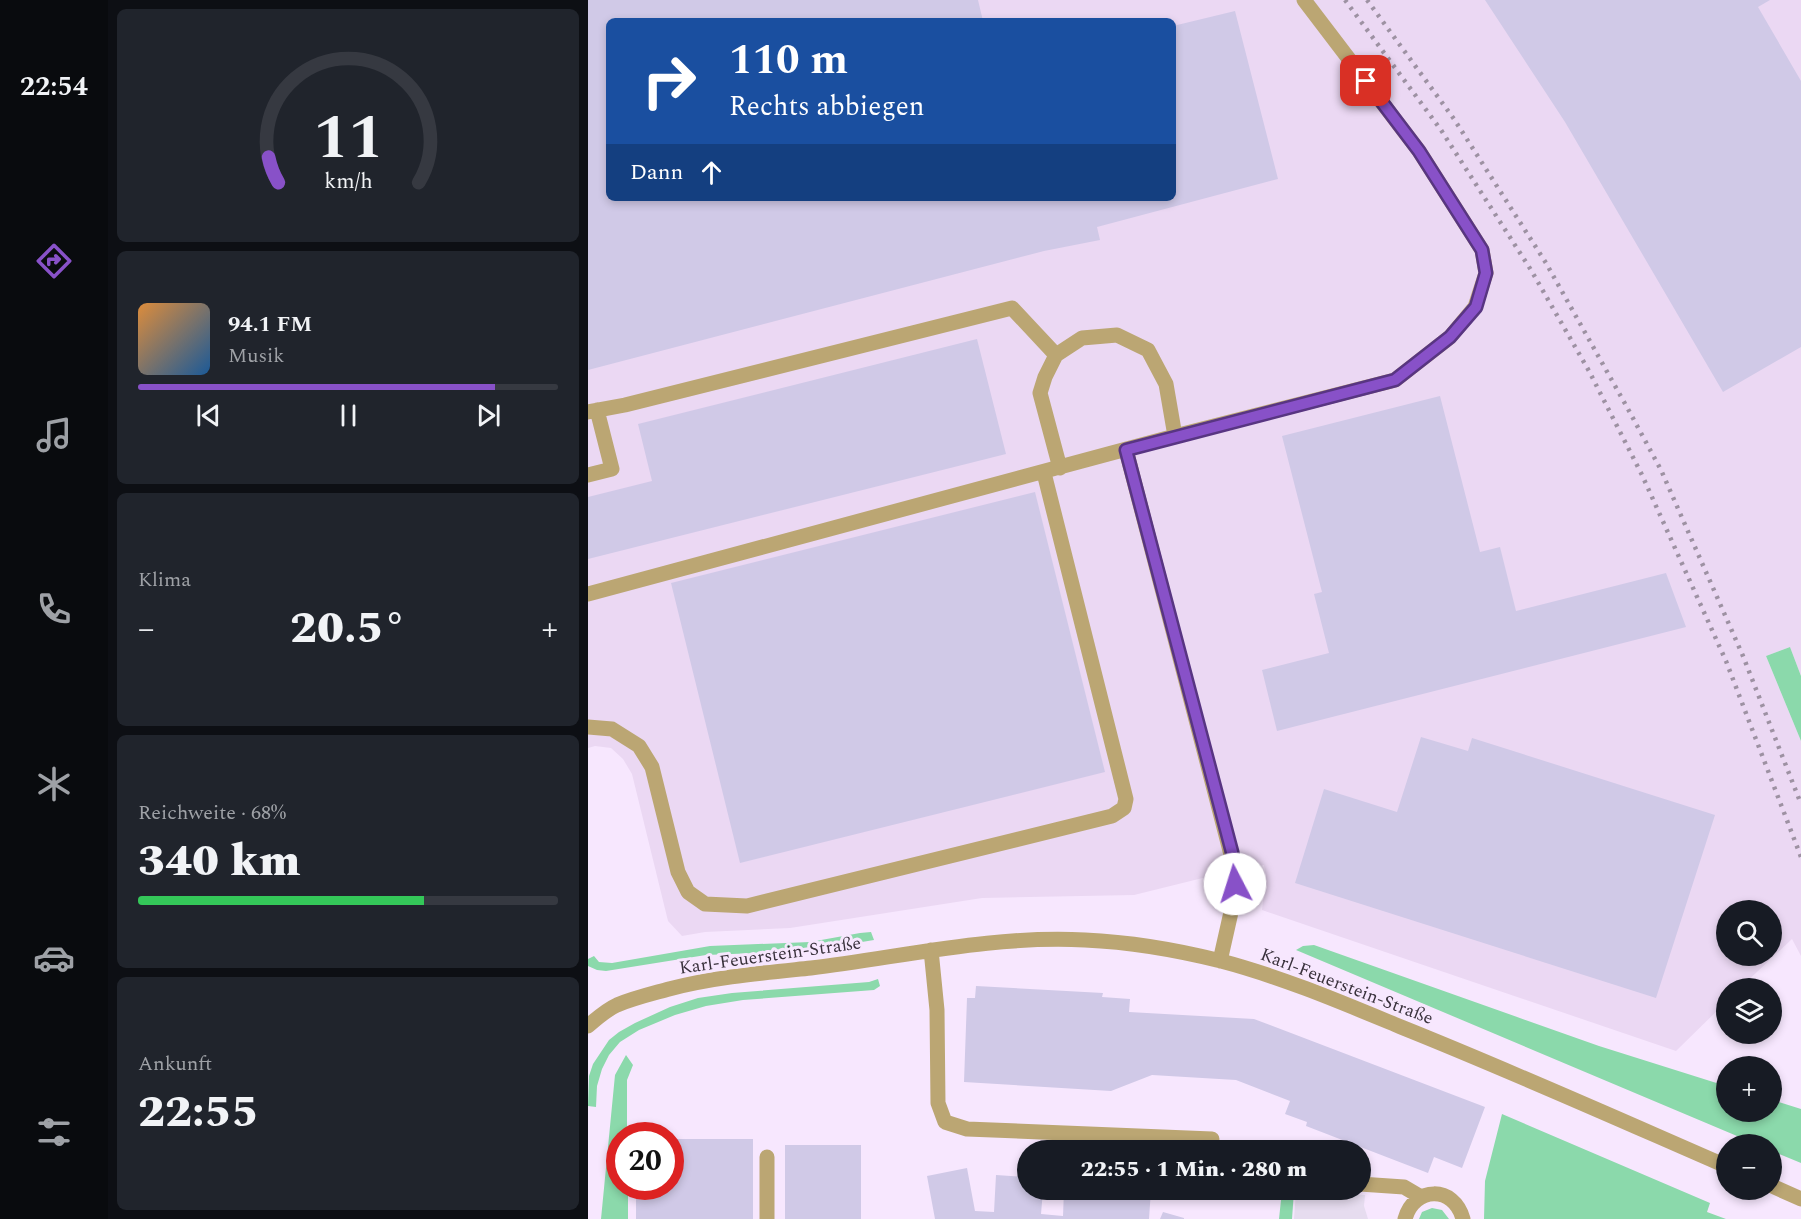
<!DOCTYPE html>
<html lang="de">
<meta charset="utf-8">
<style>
:root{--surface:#171b24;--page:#20242c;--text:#f1f3f6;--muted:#9ea1a6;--line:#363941;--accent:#8851c8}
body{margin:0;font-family:Spectral,serif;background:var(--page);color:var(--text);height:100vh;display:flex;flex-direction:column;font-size:22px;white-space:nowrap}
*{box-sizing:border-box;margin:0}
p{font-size:20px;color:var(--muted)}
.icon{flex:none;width:33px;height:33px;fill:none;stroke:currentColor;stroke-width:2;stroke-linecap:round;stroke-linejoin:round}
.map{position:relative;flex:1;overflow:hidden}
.drawer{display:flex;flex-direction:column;gap:9px;padding:9px;background:#0d0f14;width:480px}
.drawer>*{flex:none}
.guide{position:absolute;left:18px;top:18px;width:570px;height:183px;border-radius:9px;box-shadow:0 3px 9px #0003;background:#1a4fa0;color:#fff;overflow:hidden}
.controls{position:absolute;left:1128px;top:900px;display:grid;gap:12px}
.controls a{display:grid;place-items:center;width:66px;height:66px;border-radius:50%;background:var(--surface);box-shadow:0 3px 9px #0003;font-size:30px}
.speed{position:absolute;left:18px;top:1122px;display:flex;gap:12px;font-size:30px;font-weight:700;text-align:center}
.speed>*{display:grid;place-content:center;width:78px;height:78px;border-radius:50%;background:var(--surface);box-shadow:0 3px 9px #0003;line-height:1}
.speed .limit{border:9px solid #d22;background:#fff;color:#111}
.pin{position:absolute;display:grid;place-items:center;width:51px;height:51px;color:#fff;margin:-26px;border-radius:12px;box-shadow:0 3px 9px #0006}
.me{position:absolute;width:66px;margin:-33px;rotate:355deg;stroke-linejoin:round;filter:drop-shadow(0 0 4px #0008)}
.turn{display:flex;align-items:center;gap:21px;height:126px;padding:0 24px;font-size:27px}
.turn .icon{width:78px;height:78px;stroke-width:2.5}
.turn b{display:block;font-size:42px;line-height:51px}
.then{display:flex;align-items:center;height:57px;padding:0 24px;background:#0003;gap:12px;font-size:22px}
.big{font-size:45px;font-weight:800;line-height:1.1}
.drawer .card{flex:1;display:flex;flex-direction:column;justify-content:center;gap:9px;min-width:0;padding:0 21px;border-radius:9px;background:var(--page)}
.drawer .dial{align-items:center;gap:0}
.dial svg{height:156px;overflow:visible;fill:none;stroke:var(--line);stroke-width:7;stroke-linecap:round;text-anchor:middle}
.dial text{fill:var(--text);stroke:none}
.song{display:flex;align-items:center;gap:18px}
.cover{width:72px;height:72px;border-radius:9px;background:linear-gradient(135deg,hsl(30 70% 55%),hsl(210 70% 35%))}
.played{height:6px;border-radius:3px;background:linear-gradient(90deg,var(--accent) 85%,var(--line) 85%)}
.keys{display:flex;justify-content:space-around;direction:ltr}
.heat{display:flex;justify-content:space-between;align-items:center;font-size:33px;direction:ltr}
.charge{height:9px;border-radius:4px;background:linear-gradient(90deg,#34c759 68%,var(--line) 0)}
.trip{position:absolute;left:429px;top:1140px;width:354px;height:60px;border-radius:30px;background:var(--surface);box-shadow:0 3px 9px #0003;font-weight:800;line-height:60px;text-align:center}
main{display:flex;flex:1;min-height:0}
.tab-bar{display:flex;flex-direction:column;width:108px;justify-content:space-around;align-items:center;background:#090b0e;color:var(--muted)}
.tab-bar .icon{width:42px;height:42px}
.tab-bar .current{color:var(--accent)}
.tab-bar b{font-size:27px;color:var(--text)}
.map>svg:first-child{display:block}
.built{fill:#ebd8f3;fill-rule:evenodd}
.education{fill:#e6dcef}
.green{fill:#8bd9ab}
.building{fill:#d0c9e7}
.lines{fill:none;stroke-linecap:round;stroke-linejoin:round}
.minor{stroke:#bba673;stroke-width:15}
.rail{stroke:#9d91a2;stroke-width:4.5;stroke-dasharray:3 6;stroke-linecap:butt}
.route-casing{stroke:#583582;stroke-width:15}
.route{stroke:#8851c8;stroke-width:10}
.labels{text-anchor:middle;stroke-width:6;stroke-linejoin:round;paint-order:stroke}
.street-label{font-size:18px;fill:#39313c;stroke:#f7e7fe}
</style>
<main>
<nav class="tab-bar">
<b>22:54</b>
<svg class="icon current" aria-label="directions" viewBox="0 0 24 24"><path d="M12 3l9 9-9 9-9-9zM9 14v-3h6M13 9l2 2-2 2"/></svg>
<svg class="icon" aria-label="music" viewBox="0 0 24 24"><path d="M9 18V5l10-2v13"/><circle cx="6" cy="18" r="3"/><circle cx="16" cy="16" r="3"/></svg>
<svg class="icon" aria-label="phone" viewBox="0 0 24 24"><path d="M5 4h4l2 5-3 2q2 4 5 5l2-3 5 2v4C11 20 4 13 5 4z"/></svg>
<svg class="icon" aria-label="climate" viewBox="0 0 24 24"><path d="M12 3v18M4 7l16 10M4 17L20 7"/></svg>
<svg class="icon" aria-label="car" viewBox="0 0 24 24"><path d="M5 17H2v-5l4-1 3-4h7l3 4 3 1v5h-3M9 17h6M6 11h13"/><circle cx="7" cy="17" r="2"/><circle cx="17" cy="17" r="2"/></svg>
<svg class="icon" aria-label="filters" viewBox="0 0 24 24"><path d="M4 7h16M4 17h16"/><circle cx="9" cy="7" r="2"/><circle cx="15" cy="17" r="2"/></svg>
</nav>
<section class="drawer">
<div class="card dial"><svg viewBox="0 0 100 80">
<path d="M14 69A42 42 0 1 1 86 69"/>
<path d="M14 69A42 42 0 0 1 9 56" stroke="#8851c8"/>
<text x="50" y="56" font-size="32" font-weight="700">11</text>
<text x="50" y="72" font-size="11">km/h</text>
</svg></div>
<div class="card">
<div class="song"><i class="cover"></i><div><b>94.1 FM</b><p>Musik</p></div></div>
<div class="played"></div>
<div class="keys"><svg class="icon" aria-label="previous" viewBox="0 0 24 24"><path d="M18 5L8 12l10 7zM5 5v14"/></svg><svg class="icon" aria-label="pause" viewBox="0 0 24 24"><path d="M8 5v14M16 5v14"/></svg><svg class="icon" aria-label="next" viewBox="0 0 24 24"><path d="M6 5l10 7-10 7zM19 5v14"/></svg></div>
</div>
<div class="card"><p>Klima</p>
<div class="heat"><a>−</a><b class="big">20.5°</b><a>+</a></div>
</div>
<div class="card"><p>Reichweite · 68%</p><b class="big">340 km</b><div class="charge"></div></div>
<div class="card"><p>Ankunft</p><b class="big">22:55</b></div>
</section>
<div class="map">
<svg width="1213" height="1219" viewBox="0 0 1213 1219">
<rect width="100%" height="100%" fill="#f7e7fe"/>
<path class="built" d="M0 0H1213V676L1202 647 1178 656 1213 741V956L1204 939 1152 988H1138V1002L1088 1051 674 910 678 877 676 865 647 870 546 895 394 898 202 928 117 932 94 936 80 921 44 774 35 759 23 748 7 746 0 748ZM21 21H585V198H21ZM1138 910H1184V956H1138Z"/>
<path class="education" d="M708 1191 777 1195 776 1206 780 1219H706Z"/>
<path class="green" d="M1202 647 1213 676V741L1178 656Z
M283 932 286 940 219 951 118 955 18 971 9 970 0 966V959L6 956 11 962 24 963 122 946 222 942 272 933Z
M726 945 1011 1046 1138 1086V1112H1184V1100L1213 1109V1163L1184 1151V1144H1168L708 950 715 946Z
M290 979 292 986 286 990 155 1000 118 1006 87 1015 51 1030 32 1042 21 1055 14 1069 9 1086 8 1107 0 1106 1 1076 5 1064 21 1040 31 1032 47 1023 82 1007 110 998 144 993 281 982Z
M38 1055 45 1065 39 1080V1135L32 1136V1186L40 1187V1219H13L27 1075Z
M914 1114 1122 1203 1119 1212 1138 1219H896L897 1181Z
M672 1190 706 1191 704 1219H691L693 1200 671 1199Z
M844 1208 854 1210 861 1219H831L834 1212Z"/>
<path class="building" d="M0 0H390L395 21H21V198H585V26L647 11 690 179 509 227 512 240 456 251 0 370Z
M897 0H1182L1170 7 1213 81V347L1135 392 977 122Z
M389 339 418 454 0 559V497L64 481 50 424Z
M852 396 892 552 912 547 928 611 1078 573 1098 627 689 731 674 670 741 653 726 594 734 592 694 436Z
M447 492 517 772 152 863 83 583Z
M833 737 880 751 884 738 1127 815 1068 998 707 883 736 789 809 812Z
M388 986 515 993 514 997 542 999 541 1012 666 1019 897 1107 874 1168 846 1157 840 1173 718 1126 719 1122 697 1114 702 1101 648 1080 564 1075 523 1091 376 1082 379 998H387Z
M82 1139H165V1219H48V1186H82Z
M197 1145H273V1219H197Z
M379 1168 387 1211 406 1212 408 1175 440 1177V1190H455L453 1214 475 1216 476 1190H563L561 1219H347L339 1176Z
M575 1212 596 1218V1219H572Z"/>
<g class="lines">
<path class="minor" d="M468 355 457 377 452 393 472 468
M0 412 37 405 424 308 468 355 494 338 529 335 560 350 578 384 587 436
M538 450 647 870 646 899 632 961
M0 475 24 469 9 410
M0 594 587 436 807 380 862 337 887 307 898 273 894 250 831 151 716 0
M0 727 24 729 51 746 64 767 90 872 100 892 117 904 159 906 524 816 536 808 538 799 456 473
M343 950 349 1010 350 1103 357 1122 379 1129 624 1139
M0 1026C9 1018 18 1010 29 1005 46 998 63 994 81 989 127 977 175 973 223 968 314 957 405 935 497 940 542 942 589 950 633 961 694 977 755 1003 813 1027 923 1071 1030 1119 1138 1166
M772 1184 816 1187 833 1197
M1184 1186 1213 1199
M179 1219V1157
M817 1219C826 1186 866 1185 875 1219"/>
<path class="rail" d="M757 0 853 130 943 270 1001 371 1054 475 1138 661 1213 857
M779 0 866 119 958 263 1040 409 1073 470 1155 656 1213 804"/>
</g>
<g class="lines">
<g class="route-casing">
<path id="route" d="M647 884V870L644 852 538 450 807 380 862 337 888 307 898 273 894 250 831 151 778 81"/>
</g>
<use href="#route" class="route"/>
</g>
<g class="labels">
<g class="street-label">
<text transform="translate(182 955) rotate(-8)" y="6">Karl-Feuerstein-Straße</text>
<text transform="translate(759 986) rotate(21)" y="6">Karl-Feuerstein-Straße</text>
</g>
</g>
</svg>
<div class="controls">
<a><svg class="icon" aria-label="search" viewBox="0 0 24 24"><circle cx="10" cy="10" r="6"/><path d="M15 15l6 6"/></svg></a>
<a><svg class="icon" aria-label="layers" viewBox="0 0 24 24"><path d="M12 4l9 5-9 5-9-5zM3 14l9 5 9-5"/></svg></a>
<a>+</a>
<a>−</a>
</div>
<div class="speed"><div class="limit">20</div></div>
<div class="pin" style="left:778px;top:81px;background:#d93025"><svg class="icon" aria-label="arrive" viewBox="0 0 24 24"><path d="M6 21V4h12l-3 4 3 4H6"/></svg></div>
<svg class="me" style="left:647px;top:884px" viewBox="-20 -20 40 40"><circle r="19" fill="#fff"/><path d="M0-13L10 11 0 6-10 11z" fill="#8851c8"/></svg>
<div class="trip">22:55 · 1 Min. · 280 m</div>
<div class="guide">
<div class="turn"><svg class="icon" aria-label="right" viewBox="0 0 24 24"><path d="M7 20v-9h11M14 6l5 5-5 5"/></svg><div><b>110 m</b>Rechts abbiegen</div></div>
<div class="then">Dann<svg class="icon" aria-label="ahead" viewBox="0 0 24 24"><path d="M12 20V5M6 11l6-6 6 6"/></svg></div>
</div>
</div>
</main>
